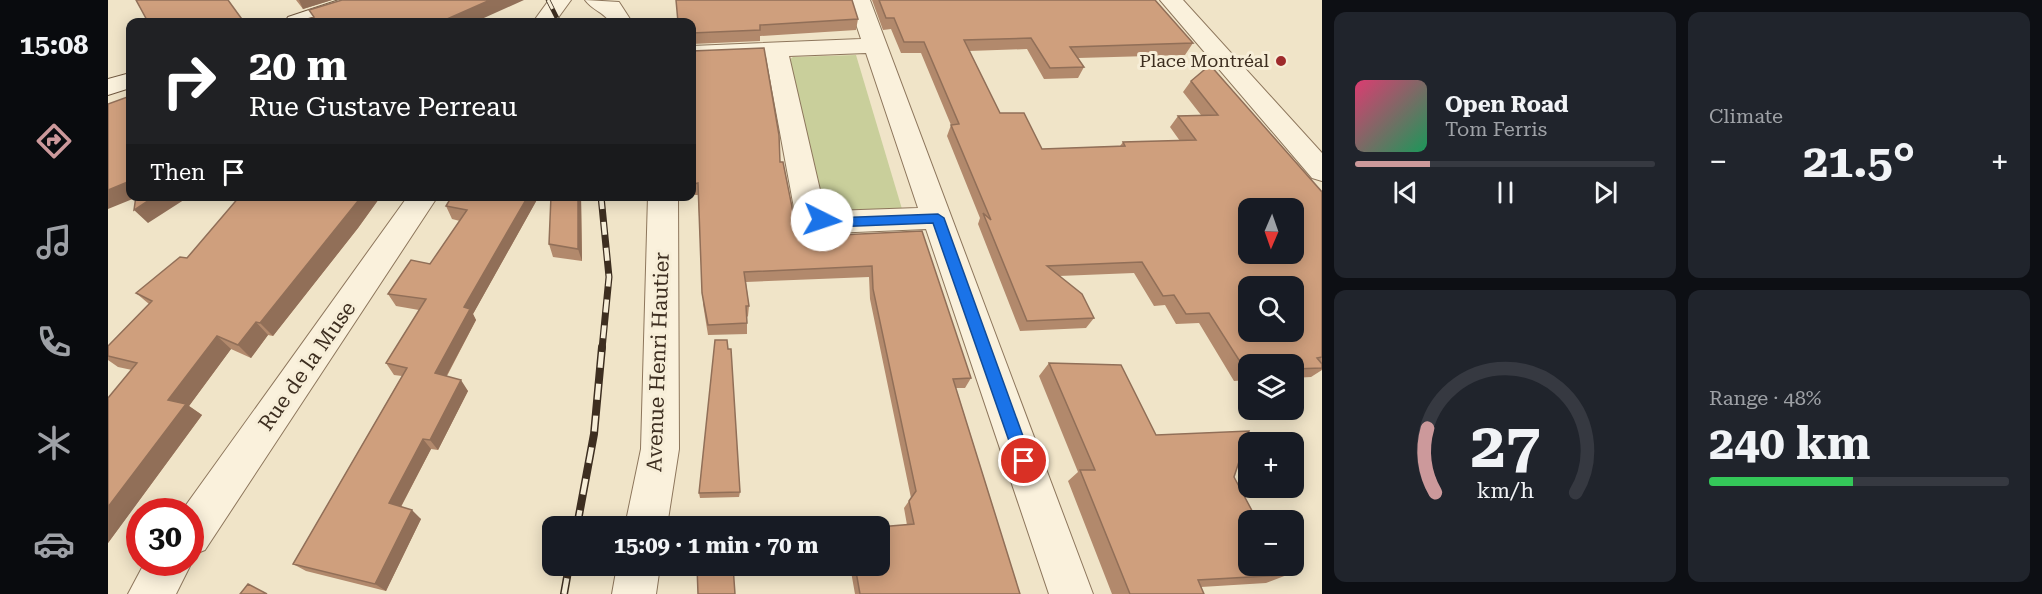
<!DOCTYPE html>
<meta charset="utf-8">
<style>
:root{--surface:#171b24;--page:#20242c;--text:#f1f3f6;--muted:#9ea1a6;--line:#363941;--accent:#cc999b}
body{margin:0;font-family:"Roboto Serif",serif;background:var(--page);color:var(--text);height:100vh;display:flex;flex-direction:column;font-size:22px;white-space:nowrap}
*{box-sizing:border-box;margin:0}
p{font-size:20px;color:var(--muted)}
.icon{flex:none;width:33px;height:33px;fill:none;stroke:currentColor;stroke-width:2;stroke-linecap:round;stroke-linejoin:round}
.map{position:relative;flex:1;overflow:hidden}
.side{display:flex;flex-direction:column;gap:12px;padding:12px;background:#0d0f14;width:720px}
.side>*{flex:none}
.top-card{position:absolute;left:18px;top:18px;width:570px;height:183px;border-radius:12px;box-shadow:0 3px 15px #0003;background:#202124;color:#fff;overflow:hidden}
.needle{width:39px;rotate:182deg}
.buttons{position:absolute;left:1130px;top:198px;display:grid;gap:12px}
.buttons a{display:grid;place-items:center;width:66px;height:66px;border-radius:12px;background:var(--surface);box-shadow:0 3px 15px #0003;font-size:30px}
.speed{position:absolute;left:18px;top:498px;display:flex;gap:12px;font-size:30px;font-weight:700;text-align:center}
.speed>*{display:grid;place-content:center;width:78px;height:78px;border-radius:50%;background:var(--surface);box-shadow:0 3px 15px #0003;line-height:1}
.speed .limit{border:9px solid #d22;background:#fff;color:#111}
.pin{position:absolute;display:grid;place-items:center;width:51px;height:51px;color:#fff;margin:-26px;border:3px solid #fff;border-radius:50%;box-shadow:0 2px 6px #0007}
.me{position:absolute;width:66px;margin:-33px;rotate:94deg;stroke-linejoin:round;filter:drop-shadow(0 0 4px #0008)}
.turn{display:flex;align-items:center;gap:21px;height:126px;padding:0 24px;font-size:27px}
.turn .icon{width:78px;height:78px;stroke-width:2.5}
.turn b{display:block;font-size:42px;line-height:51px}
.then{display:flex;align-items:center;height:57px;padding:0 24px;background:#0003;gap:12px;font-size:22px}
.big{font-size:45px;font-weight:700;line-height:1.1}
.side .widget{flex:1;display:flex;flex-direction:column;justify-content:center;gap:9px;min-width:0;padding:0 21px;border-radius:12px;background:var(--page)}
.side .dial{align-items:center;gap:0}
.dial svg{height:156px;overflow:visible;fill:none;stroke:var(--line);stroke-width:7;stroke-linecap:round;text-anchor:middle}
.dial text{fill:var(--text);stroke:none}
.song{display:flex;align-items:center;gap:18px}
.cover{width:72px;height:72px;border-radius:9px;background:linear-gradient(135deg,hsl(340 70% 55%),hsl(150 70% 35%))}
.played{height:6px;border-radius:3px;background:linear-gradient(90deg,var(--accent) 25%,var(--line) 25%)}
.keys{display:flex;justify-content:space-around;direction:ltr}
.heat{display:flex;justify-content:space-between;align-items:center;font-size:33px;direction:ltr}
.charge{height:9px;border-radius:4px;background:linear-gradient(90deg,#34c759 48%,var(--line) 0)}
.side .tiles{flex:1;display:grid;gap:12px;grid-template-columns:repeat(2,1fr)}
.trip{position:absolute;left:434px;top:516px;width:348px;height:60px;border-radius:12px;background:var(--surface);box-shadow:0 3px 15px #0003;font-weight:700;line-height:60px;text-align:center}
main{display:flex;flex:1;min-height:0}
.dock{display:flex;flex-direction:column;width:108px;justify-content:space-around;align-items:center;background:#090b0e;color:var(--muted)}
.dock .icon{width:42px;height:42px}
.dock .selected{color:var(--accent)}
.dock b{font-size:27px;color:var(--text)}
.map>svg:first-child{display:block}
.green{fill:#c9cf9b}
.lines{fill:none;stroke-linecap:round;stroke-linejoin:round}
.minor-casing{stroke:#8d765c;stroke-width:2}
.tertiary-casing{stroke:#8d765c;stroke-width:2}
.secondary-casing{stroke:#6f573f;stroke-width:2}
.minor{fill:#faf1dc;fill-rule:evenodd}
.tertiary{fill:#faf1dc;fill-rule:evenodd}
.secondary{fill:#faf1dc;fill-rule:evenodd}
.rail-far2-casing{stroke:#3d2e20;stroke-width:4.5}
.rail-far1-casing{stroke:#3d2e20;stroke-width:7}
.rail-casing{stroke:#3d2e20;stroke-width:8}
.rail-far2{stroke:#f7eed8;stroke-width:3;stroke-dasharray:10;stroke-linecap:butt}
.rail-far1{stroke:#f7eed8;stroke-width:4.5;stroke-dasharray:13;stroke-linecap:butt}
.rail{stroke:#f7eed8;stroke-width:5;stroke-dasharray:16;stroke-linecap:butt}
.wall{fill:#b2896c}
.shaded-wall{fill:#916f58}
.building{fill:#cf9f7d;stroke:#916f58;stroke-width:1.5;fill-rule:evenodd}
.route{fill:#1a73e8;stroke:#114b97;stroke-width:1.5}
.poi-dot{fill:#9e2a2b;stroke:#f7eed8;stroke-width:2}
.labels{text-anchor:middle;stroke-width:6;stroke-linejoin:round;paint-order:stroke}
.far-poi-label{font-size:18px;fill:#3d2e20;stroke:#f7eed8;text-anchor:end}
.street-label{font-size:21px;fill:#3d2e20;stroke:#f7eed8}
</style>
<main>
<nav class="dock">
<b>15:08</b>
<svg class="icon selected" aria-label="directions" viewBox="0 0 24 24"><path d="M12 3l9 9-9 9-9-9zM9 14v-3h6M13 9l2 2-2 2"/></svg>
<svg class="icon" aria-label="music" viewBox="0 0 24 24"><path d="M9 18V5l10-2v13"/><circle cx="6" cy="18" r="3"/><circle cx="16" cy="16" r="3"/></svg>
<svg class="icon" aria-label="phone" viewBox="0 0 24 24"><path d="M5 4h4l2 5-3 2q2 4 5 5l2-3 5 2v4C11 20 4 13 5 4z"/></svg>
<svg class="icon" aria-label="climate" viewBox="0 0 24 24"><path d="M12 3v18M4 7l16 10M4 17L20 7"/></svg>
<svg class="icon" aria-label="car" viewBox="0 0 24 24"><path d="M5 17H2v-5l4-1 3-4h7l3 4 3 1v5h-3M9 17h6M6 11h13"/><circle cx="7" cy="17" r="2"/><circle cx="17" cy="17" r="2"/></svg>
</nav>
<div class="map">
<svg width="1214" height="594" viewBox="0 0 1214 594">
<rect width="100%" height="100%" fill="#f0e4c8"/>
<path class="green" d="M748 55 794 209 719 210 708 203 678 62 685 57Z"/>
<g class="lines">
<g class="minor-casing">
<path id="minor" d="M441 0H463L447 22H425Z
M740 0H762L985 594H941L818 229 724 233 703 228 691 216 686 208 658 57 584 60V46L753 39ZM758 53 810 208 724 211 715 203 681 56Z
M1052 0H1075L1214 153V181L1204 178Z
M300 196H330L97 550 82 556V512H73Z
M82 557 84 562 68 594H20L37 562H82Z"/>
</g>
<g class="tertiary-casing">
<path id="tertiary" d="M477 0 511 2 524 22H502C494 11 484 10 477 0Z
M540 196H570L571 449 559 526H517L533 449Z
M509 566H552L548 594H504Z"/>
</g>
<g class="secondary-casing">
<path id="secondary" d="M231 0H264L261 5 209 22H177L180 17Z
M22 73V88L0 95V79Z"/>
</g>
<use href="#minor" class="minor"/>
<use href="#tertiary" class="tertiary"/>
<use href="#secondary" class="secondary"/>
<g class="rail-far2-casing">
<path id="rail-far2" d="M440 0 451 22"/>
</g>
<g class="rail-far1-casing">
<path id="rail-far1" d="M493 196 501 277 494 349"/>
</g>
<g class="rail-casing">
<path id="rail" d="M469 526 486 434 494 347
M456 594 461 566"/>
</g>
<use href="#rail-far2" class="rail-far2"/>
<use href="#rail-far1" class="rail-far1"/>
<use href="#rail" class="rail"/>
</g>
<path class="wall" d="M188 0H224L195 9Z
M764 0H1047L1085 43 1077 55 970 58 976 67 970 78 936 79 919 49 861 51 892 113 934 149 1012 146 1015 142 1072 141 1062 127 1070 116 1093 115 1075 92 1083 81 1214 192V370L1203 377 1185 378V364H1140V380L1126 381 1091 323 1068 324 1057 305 1046 306 1026 273 951 276 986 318 978 328 912 331 870 224 872 218 839 136 843 125 813 53H793L783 29 775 30Z
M750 19 748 30 652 36V41L584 44V22Z
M584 51 672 162 690 237 814 231 863 378 857 388H848L912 594H747L742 566H771L799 525 796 508 803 498 762 299 761 277 638 282 641 306 640 316 639 317V334L600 335 595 304 590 195H587L584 169Z
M132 196H273L250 228 165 336 160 335 143 358 123 349 81 406 94 415 0 543V398L24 370 10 367 0 360V346L41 304 28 293 79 258Z
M344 196H431L365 314 368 320 339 376 360 391 330 450 323 449 293 507 313 519 278 591 198 571 185 564 294 376 286 375 278 363 311 310 288 306 280 294 322 264 352 221 344 219 338 206Z
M473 196 474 261 445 257 441 244Z
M941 363 1048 435 1126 477 1179 575 1158 583 1093 587 1096 594H1004L960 481 970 472 931 376Z
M632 492 631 497 592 498 591 493Z"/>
<path class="shaded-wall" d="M191 0H224L195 9Z
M382 0H416L367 22H338L337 20Z
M22 181V196H32L0 209V190Z
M47 196H82L40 223 26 210Z
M254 196H273L250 228 165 336 152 323Z
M420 196H431L365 314 368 320 334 384 327 373 356 307Z
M470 196H473L474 261 470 249Z
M148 322 160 335 143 358 130 345Z
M109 336 123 349 81 406 94 415 0 543V507L60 400Z
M353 380 360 391 330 450 322 440Z
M315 439 323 449 290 512 281 503Z
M304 510 313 519 278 591 267 584Z"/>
<path class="building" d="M28 0H120L136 22H40Z
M234 0H382L337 20 351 22H190L206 17 201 10Z
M568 0H744L750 19 652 25V30L584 33V22H570Z
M771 0H1047L1085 43 962 47 976 67 942 68 923 38 856 40 892 113H916L934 149 1017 146 1015 142 1088 140 1070 116 1110 115 1083 81 1102 65 1214 192V357L1209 358 1214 364V368L1185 369V364H1140V371H1138L1101 313 1078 314 1066 295 1055 296 1034 262 939 266 974 294 986 318 919 321 875 213 883 220 843 125 851 124 816 42H796L786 18H778ZM1140 208H1185V254H1140ZM1140 286H1185V332H1140Z
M656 48 671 135 672 162H675L690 237 814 231 863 378 845 379 912 594H752L747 566H771V527L806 524 801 501 808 491 765 289 764 266 636 272 641 306H638L639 323 600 325 594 293 590 183 586 184 584 161V51Z
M22 96V181L0 190V104Z
M28 196H47L26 210Z
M132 196H254L152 323 148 322 130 345 109 336 60 400 78 404 0 507V398L29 363 0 356V346L44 301 28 293 72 257 79 258Z
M344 196H420L356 307 362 309 327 373 353 380 322 440 315 439 281 503 304 510 267 584 185 564 299 368 278 363 318 299 280 294 303 260 322 264 359 210 338 206Z
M443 196H470V249L441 244Z
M607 340H619L620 349H623L632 492 591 493Z
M941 363 1013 365 1048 435 1141 431 1126 477 1149 520H1140V566H1174L1179 575 1090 580 1096 594H1022L972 470H987Z
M589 566H625L627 594H590Z
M140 584 159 594H132Z"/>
<path class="route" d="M830 214 836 218 924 461 922 467 916 469 910 467 908 461 825 223 724 227 710 223 708 220 714 215 724 218Z"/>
<circle class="poi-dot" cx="1173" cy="61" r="6"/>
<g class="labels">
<g class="far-poi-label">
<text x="1161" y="67">Place Montréal</text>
</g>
<g class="street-label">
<text transform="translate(550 362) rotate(-88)" y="7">Avenue Henri Hautier</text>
<text transform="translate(199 366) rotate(-55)" y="7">Rue de la Muse</text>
</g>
</g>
</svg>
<div class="buttons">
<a><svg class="needle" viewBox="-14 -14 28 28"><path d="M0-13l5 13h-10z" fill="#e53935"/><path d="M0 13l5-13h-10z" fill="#9ea1a6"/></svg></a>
<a><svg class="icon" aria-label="search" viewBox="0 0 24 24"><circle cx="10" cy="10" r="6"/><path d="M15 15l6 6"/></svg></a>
<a><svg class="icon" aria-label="layers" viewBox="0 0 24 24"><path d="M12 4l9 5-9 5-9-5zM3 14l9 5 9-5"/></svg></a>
<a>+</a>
<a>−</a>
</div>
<div class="speed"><div class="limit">30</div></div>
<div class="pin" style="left:916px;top:461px;background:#d93025"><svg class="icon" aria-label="arrive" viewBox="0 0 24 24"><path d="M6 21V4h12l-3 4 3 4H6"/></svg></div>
<svg class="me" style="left:714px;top:220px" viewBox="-20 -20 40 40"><circle r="19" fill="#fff"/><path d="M0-13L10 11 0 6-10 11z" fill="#1a73e8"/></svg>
<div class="trip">15:09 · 1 min · 70 m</div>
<div class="top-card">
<div class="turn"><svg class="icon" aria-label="right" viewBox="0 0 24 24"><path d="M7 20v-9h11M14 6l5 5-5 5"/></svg><div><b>20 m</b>Rue Gustave Perreau</div></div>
<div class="then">Then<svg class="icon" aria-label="arrive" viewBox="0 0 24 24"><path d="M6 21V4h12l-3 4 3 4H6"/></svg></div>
</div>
</div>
<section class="side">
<div class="tiles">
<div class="widget">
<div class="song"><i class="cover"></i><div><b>Open Road</b><p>Tom Ferris</p></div></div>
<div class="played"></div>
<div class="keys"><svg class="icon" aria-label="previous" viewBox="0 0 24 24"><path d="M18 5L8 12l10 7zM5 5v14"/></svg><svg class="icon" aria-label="pause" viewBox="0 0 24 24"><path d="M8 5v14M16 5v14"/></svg><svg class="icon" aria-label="next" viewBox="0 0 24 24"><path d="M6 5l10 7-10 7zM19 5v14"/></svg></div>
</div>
<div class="widget"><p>Climate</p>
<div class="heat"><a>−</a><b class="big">21.5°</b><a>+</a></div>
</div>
<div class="widget dial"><svg viewBox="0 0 100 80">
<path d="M14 69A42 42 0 1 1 86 69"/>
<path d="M14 69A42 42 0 0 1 10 36" stroke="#cc999b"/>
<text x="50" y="56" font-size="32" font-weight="700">27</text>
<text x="50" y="72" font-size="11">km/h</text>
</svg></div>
<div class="widget"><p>Range · 48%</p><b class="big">240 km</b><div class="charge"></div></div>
</div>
</section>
</main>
